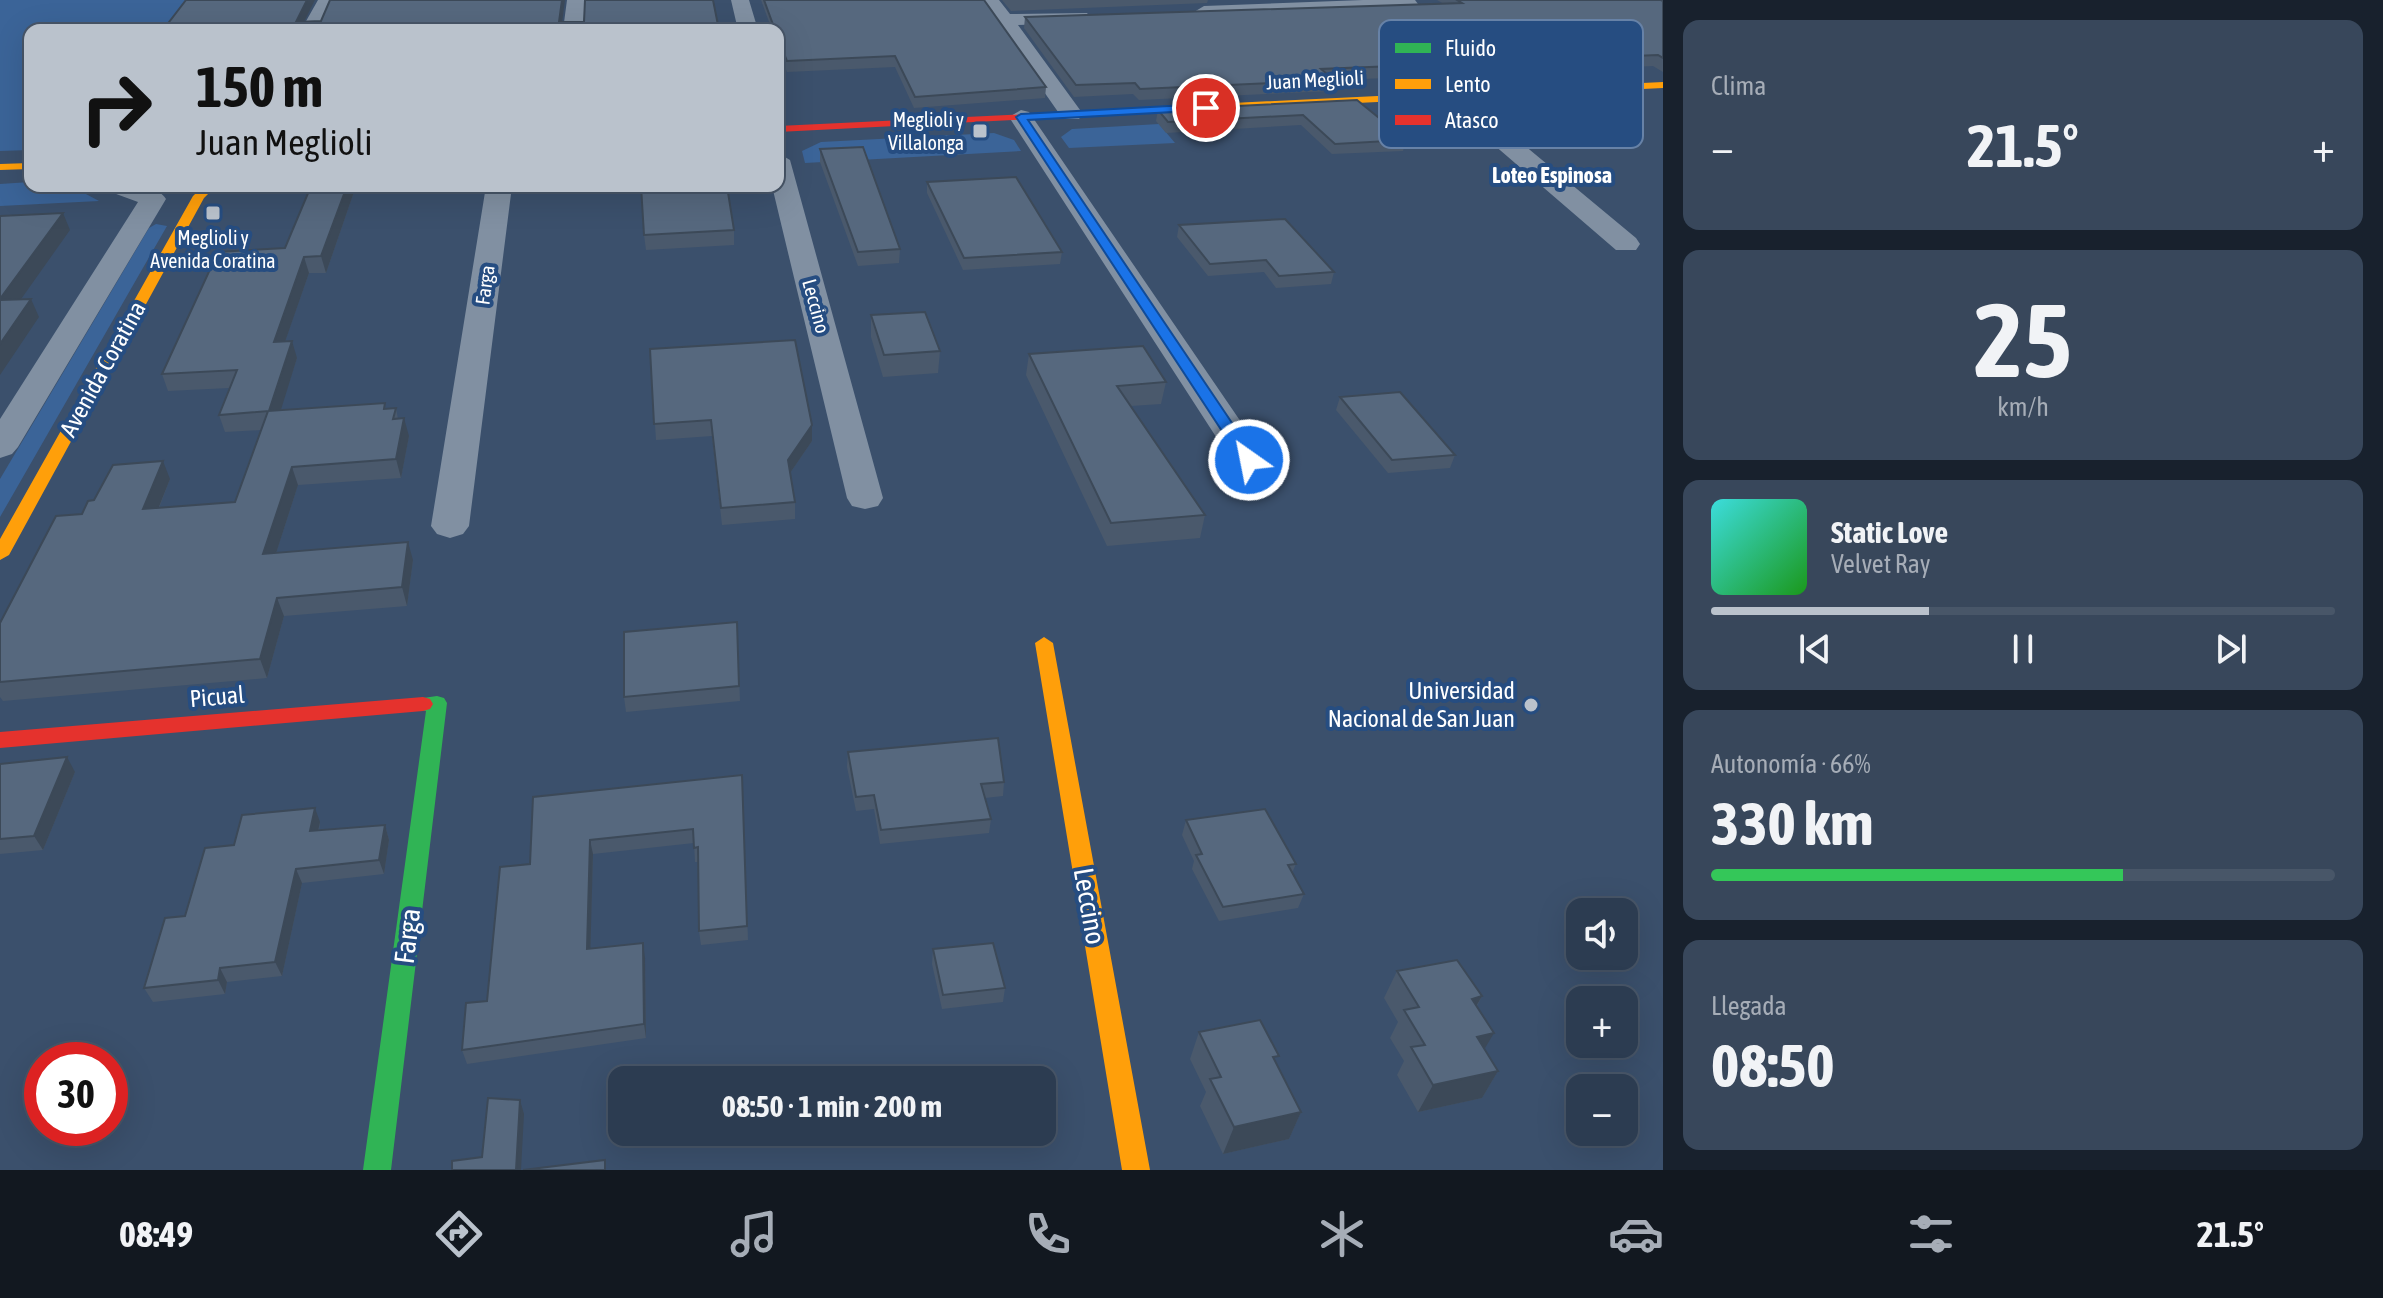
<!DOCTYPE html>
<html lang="es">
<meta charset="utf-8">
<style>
:root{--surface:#2c3c51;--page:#38475b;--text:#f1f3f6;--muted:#a6adb7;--line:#485668;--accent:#bac2cc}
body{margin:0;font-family:"Asap Condensed",sans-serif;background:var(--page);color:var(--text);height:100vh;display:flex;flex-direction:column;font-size:30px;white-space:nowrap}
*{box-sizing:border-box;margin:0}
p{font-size:26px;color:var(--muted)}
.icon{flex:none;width:44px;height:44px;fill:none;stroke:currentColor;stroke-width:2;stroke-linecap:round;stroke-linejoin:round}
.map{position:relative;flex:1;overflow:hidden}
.side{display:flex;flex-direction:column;gap:20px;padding:20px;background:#18212d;width:720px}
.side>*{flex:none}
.banner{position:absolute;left:24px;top:24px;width:760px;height:168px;border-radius:16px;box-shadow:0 8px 32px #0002,0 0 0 2px var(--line);background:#bac2cc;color:#111;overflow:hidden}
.tools{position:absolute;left:1566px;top:898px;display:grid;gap:16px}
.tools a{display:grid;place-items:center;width:72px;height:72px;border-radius:16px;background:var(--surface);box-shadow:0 8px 32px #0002,0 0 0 2px var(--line);font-size:40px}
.speed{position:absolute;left:24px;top:1042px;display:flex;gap:16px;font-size:40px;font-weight:700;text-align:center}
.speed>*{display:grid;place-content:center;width:104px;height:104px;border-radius:50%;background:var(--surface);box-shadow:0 8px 32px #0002,0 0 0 2px var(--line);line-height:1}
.speed .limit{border:12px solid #d22;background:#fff;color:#111}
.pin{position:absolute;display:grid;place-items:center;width:68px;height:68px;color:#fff;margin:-34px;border:4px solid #fff;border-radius:50%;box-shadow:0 2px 8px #0007}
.me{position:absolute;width:88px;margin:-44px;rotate:327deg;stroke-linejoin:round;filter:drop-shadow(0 0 6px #0008)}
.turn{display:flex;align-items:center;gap:28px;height:168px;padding:0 40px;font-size:36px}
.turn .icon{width:104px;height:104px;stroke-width:2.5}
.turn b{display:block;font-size:56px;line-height:68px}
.big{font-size:60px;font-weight:700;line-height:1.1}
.side .card{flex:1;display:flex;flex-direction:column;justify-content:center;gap:12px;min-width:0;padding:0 28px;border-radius:16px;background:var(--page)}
.side .dial{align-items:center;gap:0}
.dial b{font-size:104px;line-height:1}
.song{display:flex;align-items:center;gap:24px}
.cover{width:96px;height:96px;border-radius:12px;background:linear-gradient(135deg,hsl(180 70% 55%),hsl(120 70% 35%))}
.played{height:8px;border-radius:4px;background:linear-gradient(90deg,var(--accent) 35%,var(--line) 35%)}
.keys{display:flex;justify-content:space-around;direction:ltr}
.heat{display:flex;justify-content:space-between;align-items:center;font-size:44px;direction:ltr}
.charge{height:12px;border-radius:6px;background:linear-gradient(90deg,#34c759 66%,var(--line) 0)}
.trip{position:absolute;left:608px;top:1066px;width:448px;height:80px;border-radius:16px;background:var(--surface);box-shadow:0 8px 32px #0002,0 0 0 2px var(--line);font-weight:700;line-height:80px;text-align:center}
.tabs{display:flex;height:128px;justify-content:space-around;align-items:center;background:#121820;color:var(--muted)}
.tabs .icon{width:56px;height:56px}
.tabs .selected{color:var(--accent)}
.tabs b{font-size:36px;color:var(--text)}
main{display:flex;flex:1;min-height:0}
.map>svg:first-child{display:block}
.green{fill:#3b6498}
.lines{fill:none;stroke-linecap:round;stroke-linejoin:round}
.street{fill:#8190a2;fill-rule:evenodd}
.fast{fill:#30b455;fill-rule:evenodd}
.slow{fill:#ff9f0a;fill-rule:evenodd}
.jam{fill:#e5322d;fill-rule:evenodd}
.wall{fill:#4a596c}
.shaded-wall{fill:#3c4958}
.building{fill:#56687e;stroke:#3c4958;stroke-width:2}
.route{fill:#1a73e8;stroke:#114b97;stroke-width:2}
.poi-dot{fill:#bac2cc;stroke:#264d81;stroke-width:3}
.labels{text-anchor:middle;stroke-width:8;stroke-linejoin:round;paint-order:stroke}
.far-street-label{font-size:20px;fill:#fff;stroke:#264d81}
.far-poi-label{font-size:20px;fill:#fff;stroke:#264d81;text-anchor:end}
.far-neighbourhood-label{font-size:22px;font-weight:bold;fill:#fff;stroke:#264d81}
.street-label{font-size:24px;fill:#fff;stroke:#264d81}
.poi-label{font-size:24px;fill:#fff;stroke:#264d81;text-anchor:end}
.near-street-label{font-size:28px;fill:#fff;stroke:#264d81}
.key{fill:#264d81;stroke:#6782a7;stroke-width:2}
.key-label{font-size:22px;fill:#fff}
</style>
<main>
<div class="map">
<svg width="1663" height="1170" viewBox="0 0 1663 1170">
<rect width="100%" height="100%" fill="#3b506c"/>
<path class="green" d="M0 0H196L174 30H30V150L0 151Z
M1159 124 1175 143 1069 148 1061 137 1072 129Z
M994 133 1014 140 1021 151 805 163 802 151 821 142Z
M30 182V186H71L99 201 0 206V184Z
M156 224 167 226 0 517V479L149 228Z"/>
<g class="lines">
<path class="street" d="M318 0H336L321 30H301Z
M567 0H585L583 30H563Z
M731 0H749L758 30H738Z
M985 0H999L1010 14 1087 13 1090 17 1080 23 1018 25 1083 114 1079 119H1063L982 3Z
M1363 0H1415L1418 4 1408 10 1204 18 1194 12 1204 6Z
M1450 88 1458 90 1636 238 1640 244 1636 250H1616L1442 100 1439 95Z
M1021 110 1029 112 1267 460 1262 468 1249 471 1236 468 1231 460 1009 117Z
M778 153 790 160 883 498 878 506 865 509 852 506 847 498 772 186H778Z
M104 186C123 186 154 181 166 199L18 447 12 454 0 458V419L138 202 108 191Z
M486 186H512L469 526 463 534 450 538 437 534 431 526Z"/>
<path class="fast" d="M437 696 444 698 447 703 391 1170H363L426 711 416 709 413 704 416 699Z"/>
<path class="slow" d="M1663 82V88L1172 112 1167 109 1172 106Z
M30 163V169L0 170V164Z
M203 186H216L204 198 9 555 0 560V539L193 196Z
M1044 637 1053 643 1150 1170H1122L1035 643Z"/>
<path class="jam" d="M1176 107 1177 109 1172 112 778 132V126Z
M423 697 430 699 433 704 430 709 423 711 0 748V732Z"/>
</g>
<path class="wall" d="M761 0H984L1046 87 1045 98 914 108 895 67 787 72 778 48V30H772Z
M1002 0H1208L1207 3 1011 11Z
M1437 0H1661L1663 1V72L1653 66 1542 71 1540 78 1476 81 1468 75 1334 80 1331 91 1139 100 1133 94 1074 97 1024 28 1025 17 1444 4Z
M1357 100 1406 140 1403 151 1332 154 1301 125 1166 133 1156 121 1158 110Z
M820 149 900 249 899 263 858 266 820 162Z
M927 182 1062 252 1060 264 963 270 927 193Z
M311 186H356L326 273H309L285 341 297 358 280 410 396 408 398 419 409 436 401 478 298 485 276 553 413 560 407 606 284 616 267 678 3 701 0 697V623L82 514 94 500 170 479 159 508 235 502 262 430 225 432 219 415 229 388 168 391 162 374 285 248Z
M1179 225 1334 272 1331 284 1276 288 1264 272 1208 276 1177 237Z
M734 230V245L646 250 644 235Z
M871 315 940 351 938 373 883 377 871 337Z
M650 349 812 425V441L790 473 795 502V519L722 525 712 436 656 440Z
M1029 354 1166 382 1161 404 1131 406 1205 515 1200 538 1107 546 1026 375Z
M1340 397 1455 455 1450 468 1388 473 1336 410Z
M737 622 740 701 626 712 624 697Z
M848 752 1004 782 1003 796 985 798 991 819 989 833 880 844 874 809 856 811 847 767Z
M0 764 75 772 43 850 0 854Z
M742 775 748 940 701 945 699 931 698 862H695L694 843 593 854 590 949 645 958 646 1038 467 1064 462 1050 487 1001 530 864Z
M1186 820 1296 864 1292 873 1304 894 1298 908 1219 921 1192 869 1194 861 1182 835Z
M320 822 319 831 385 825 389 840 384 874 302 883 282 976 227 982 225 994 153 1002 144 988 185 916 234 845Z
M933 949 1005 988 1003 1002 942 1009 932 964Z
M1397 971 1482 996 1477 1006 1485 1050 1498 1071 1482 1098 1418 1112 1397 1075 1404 1061 1390 1038 1398 1022 1384 998Z
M1199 1032 1276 1062 1301 1112 1289 1139 1223 1154 1200 1106 1206 1092 1190 1059Z"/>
<path class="shaded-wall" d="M307 0H315L300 30 296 22Z
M562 0H565L561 30 559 22Z
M347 186H356L326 273 321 256Z
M63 213 70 230 7 319 0 303V299Z
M304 257 309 273 279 359 274 342Z
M31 299 39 317 0 375V344Z
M292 341 297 358 275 429 269 411Z
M404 418 409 436 401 478 396 459Z
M812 425V441L788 476V460Z
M163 461 170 479 151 527 143 509Z
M292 467 298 485 270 572 263 554Z
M408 542 413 560 407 606 402 587Z
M277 598 284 616 267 678 260 659Z
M67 757 75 772 43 850 34 836Z
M315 808 320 822 315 846 310 831Z
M385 825 389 840 384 874 379 860Z
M590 840 593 854 590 964 587 949Z
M296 869 302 883 282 976 275 962Z
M643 943 645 958 646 1038 644 1024Z
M220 968 227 982 225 994 218 980Z
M1482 996 1466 1024 1472 999Z
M1494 1033 1478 1060 1477 1037Z
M1498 1071 1482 1098 1418 1112 1433 1085Z
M520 1100 524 1114 521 1170H516Z
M1301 1112 1289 1139 1223 1154 1234 1127Z"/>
<path class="building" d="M186 0H307L296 22 321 21 330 0H562L559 22H584L585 0H713L719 30H163Z
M764 0H984L1046 87 915 97 895 56 787 61 778 38V30H775Z
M1457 0H1661L1663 1V58L1658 55 1534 60 1543 66 1480 69 1471 63 1321 69 1334 80 1140 89 1135 83 1076 85 1025 17 1462 3Z
M1357 100 1406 140 1335 144 1303 115 1168 122 1158 110Z
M863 147 900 249 858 252 820 149Z
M1016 177 1062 252 964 258 927 182Z
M311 186H347L321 256 304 257 274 342 292 341 269 411 385 403 384 409 396 408 393 419 404 418 396 459 292 467 263 554 408 542 402 587 277 598 260 659 0 682V623L56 516 82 514 88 501 94 500 113 465 163 461 143 509 235 502 268 411 219 415 237 370 162 374 218 252 285 248Z
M641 186H727L734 230 644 235Z
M63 213 0 299V216Z
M1285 219 1334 272 1279 276 1266 260 1210 264 1179 225Z
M31 299 0 344V300Z
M925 312 940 351 884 355 871 315Z
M795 340 812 425 788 460 795 502 721 508 711 420 654 424 650 349Z
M1143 346 1166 382 1117 386 1205 515 1111 523 1029 354Z
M1400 392 1455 455 1392 460 1340 397Z
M737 622 739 686 624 697V632Z
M998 738 1004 782 981 784 991 819 881 830 874 795 856 797 848 752Z
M67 757 34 836 0 839V764Z
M742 775 747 926 699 931 698 847 694 848 693 829 590 840 587 949 643 943 644 1024 462 1050 466 1003 487 1001 500 867 530 864 533 797Z
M315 808 310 831 385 825 379 860 296 869 275 962 220 968 218 980 144 988 165 918 185 916 205 848 234 845 242 815Z
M1265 809 1296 864 1288 865 1304 894 1223 907 1196 855 1202 854 1186 820Z
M993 943 1005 988 943 995 933 949Z
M1457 960 1482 996 1472 999 1494 1033 1477 1037 1498 1071 1433 1085 1411 1047 1425 1045 1404 1010 1419 1007 1397 971Z
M1260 1020 1279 1056 1273 1057 1301 1112 1234 1127 1210 1079 1221 1077 1199 1032Z
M488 1098 520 1100 516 1170H452V1161L482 1157Z
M605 1160V1170H523Z"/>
<path class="route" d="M1206 104 1210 110 1028 120 1257 460 1249 464 1241 460 1016 117 1021 114Z"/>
<g class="poi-dot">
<rect x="972" y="123" width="16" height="16" rx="4"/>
<rect x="205" y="205" width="16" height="16" rx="4"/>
<circle cx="1531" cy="705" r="8"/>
</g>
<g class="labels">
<g class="far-street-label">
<text transform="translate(1315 80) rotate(-3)" y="7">Juan Meglioli</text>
<text transform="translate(485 285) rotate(-82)" y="7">Farga</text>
<text transform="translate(816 306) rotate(75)" y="7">Leccino</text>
</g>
<g class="far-poi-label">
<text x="964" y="127">Meglioli y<tspan x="964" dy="23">Villalonga</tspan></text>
<text x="213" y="245" text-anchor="middle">Meglioli y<tspan x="213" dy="23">Avenida Coratina</tspan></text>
</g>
<g class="far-neighbourhood-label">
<text x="1552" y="183">Loteo Espinosa</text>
</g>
<g class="street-label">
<text transform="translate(103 369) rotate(-61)" y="8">Avenida Coratina</text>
<text transform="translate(217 697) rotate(-5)" y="8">Picual</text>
</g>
<g class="poi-label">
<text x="1515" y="699">Universidad<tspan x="1515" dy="28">Nacional de San Juan</tspan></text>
</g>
<g class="near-street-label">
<text transform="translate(1090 906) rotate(80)" y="10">Leccino</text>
<text transform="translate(407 936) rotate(-83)" y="10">Farga</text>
</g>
</g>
<rect x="1379" y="20" width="264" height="128" rx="12" class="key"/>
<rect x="1395" y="43" width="36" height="10" fill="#30b455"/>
<rect x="1395" y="79" width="36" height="10" fill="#ff9f0a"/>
<rect x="1395" y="115" width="36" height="10" fill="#e5322d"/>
<g class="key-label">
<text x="1445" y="56">Fluido</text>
<text x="1445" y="92">Lento</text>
<text x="1445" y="128">Atasco</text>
</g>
</svg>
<div class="tools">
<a><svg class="icon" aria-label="sound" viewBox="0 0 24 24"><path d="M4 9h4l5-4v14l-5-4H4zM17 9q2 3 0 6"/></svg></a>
<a>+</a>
<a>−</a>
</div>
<div class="speed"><div class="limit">30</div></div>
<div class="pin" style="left:1206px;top:108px;background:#d93025"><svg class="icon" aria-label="arrive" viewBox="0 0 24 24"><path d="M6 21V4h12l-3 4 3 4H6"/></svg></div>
<svg class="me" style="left:1249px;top:460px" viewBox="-20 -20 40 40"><circle r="17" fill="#1a73e8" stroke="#fff" stroke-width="3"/><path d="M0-11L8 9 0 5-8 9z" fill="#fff"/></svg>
<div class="trip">08:50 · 1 min · 200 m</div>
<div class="banner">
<div class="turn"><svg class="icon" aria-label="right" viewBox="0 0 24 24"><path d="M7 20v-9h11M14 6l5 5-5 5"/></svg><div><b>150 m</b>Juan Meglioli</div></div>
</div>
</div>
<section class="side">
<div class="card"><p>Clima</p>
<div class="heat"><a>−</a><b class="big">21.5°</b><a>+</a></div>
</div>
<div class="card dial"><b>25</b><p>km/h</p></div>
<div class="card">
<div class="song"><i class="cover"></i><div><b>Static Love</b><p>Velvet Ray</p></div></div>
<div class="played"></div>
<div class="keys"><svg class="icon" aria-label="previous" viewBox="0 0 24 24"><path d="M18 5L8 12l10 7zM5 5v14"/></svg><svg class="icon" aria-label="pause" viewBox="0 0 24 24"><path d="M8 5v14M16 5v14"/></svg><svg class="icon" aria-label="next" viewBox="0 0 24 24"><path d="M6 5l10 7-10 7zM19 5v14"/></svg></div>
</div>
<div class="card"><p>Autonomía · 66%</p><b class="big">330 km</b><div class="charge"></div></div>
<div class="card"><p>Llegada</p><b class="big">08:50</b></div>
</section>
</main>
<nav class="tabs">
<b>08:49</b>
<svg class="icon selected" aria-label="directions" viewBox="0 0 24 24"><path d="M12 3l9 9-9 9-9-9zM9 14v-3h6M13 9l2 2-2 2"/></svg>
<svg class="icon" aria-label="music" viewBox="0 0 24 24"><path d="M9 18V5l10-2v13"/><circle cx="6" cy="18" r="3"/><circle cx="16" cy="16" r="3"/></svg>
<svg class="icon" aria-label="phone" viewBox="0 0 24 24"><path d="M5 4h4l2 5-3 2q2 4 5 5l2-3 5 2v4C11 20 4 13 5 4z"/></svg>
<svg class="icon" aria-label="climate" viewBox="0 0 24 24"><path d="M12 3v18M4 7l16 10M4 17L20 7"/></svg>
<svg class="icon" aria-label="car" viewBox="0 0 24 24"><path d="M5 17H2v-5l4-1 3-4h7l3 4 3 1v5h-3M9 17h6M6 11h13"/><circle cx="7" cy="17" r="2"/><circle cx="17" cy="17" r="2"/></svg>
<svg class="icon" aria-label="filters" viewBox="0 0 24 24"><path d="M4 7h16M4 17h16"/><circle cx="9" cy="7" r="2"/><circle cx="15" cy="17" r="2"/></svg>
<b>21.5°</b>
</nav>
